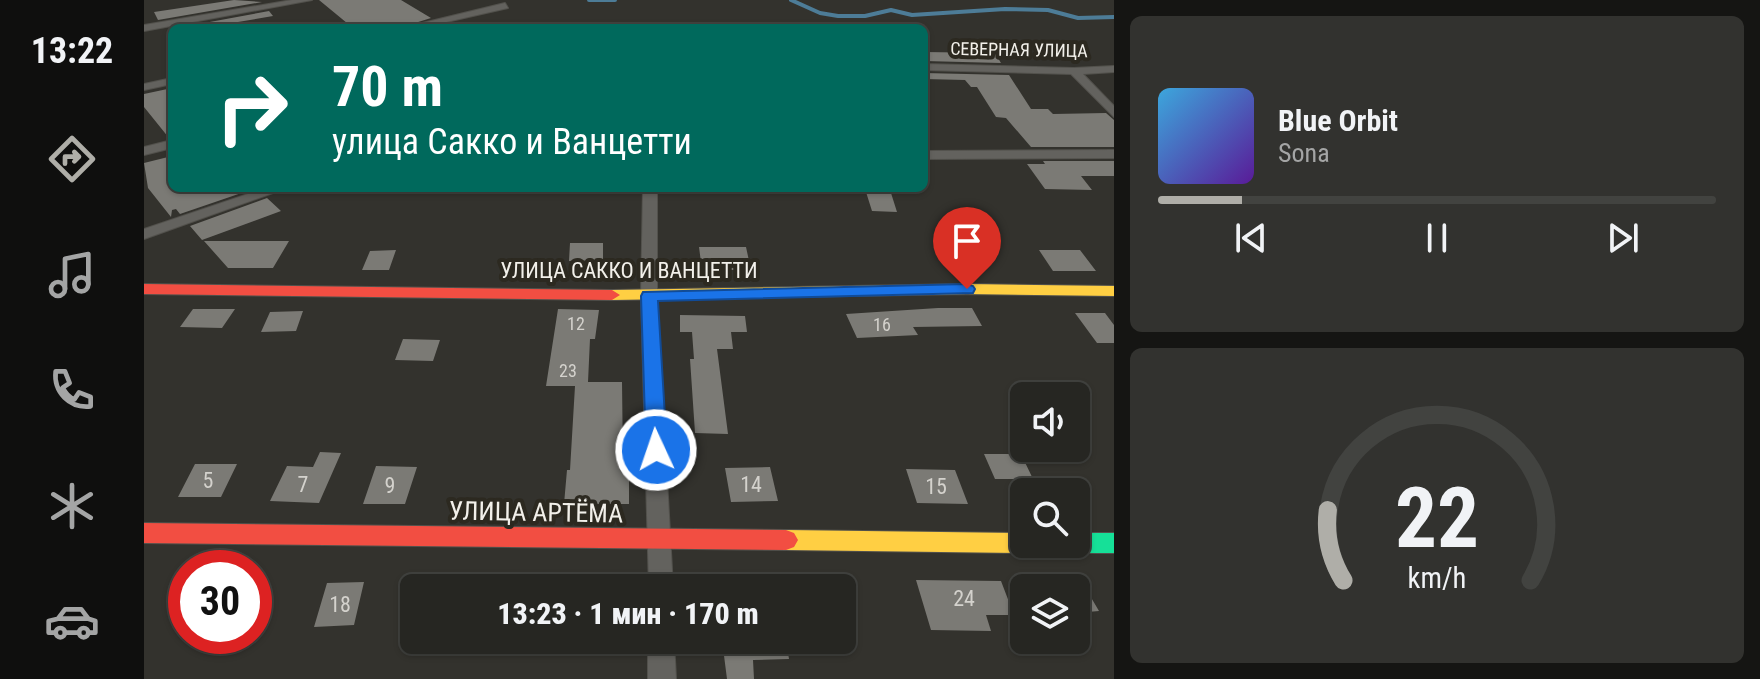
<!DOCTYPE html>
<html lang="ru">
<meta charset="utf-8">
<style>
:root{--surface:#262622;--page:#32322f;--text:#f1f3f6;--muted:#a4a5a5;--line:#424340;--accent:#afaea8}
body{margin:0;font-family:"Roboto Condensed",sans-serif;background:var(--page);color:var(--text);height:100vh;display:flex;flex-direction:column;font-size:30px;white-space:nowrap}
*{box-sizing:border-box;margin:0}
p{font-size:26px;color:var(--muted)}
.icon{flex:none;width:44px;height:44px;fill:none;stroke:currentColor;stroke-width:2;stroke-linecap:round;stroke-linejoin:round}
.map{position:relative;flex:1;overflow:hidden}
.details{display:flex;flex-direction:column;gap:16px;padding:16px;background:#151513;width:646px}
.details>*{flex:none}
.banner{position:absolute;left:24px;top:24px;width:760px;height:168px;border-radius:12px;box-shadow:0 2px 6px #0004,0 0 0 2px var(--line);background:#00695c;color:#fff;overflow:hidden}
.fabs{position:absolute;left:866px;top:382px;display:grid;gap:16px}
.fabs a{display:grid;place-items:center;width:80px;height:80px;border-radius:12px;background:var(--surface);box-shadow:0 2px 6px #0004,0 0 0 2px var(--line);font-size:40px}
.speed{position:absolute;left:24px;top:550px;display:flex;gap:16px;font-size:40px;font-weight:700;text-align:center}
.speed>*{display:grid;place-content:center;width:104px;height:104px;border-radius:50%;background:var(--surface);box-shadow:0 2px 6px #0004,0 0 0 2px var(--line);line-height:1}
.speed .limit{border:12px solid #d22;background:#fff;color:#111}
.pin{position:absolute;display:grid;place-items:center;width:68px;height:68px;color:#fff;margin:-82px -34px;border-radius:50% 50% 50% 0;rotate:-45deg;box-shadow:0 0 8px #0007}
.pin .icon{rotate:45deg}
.me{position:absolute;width:88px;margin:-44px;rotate:357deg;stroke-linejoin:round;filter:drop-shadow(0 0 6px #0008)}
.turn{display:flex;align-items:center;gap:28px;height:168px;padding:0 32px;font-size:36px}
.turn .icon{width:104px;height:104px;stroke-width:2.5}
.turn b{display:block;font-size:56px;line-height:68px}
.details .tile{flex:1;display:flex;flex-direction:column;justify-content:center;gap:12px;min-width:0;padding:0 28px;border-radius:12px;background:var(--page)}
.details .dial{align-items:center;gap:0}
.dial svg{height:208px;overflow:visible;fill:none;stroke:var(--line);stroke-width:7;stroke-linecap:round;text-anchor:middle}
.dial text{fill:var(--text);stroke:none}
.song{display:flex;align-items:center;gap:24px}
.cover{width:96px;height:96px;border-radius:12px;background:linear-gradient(135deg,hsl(200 70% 55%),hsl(270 70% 35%))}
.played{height:8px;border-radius:4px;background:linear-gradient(90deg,var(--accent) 15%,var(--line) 15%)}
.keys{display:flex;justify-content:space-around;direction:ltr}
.trip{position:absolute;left:256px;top:574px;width:456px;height:80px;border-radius:12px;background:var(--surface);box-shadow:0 2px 6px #0004,0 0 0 2px var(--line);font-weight:800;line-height:80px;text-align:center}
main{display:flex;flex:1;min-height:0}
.dock{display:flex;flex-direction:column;width:144px;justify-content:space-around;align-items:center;background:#0f0f0e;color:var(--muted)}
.dock .icon{width:56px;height:56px}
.dock .current{color:var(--accent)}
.dock b{font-size:36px;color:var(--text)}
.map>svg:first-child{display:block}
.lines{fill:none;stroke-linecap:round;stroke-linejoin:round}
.stream{stroke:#4d7c97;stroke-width:4}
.building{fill:#7b7a75}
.street-casing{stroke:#52514c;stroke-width:2}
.fast-casing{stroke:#52514c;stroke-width:2}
.slow-casing{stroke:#52514c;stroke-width:2}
.jam-casing{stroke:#52514c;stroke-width:2}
.street{fill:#63625e;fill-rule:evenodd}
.fast{fill:#16e098;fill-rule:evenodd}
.slow{fill:#ffcf43;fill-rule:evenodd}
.jam{fill:#f24e42;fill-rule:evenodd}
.route{fill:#1a73e8;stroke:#114b97;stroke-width:2}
.labels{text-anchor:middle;stroke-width:8;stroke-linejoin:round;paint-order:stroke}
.far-street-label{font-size:18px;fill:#f2f0ea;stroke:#2c2920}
.number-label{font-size:18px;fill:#d4d2cd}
.street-label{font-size:22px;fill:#f2f0ea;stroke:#2c2920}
.near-number-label{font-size:22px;fill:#d4d2cd}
.near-street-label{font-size:26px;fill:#f2f0ea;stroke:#2c2920}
</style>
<main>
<nav class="dock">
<b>13:22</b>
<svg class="icon current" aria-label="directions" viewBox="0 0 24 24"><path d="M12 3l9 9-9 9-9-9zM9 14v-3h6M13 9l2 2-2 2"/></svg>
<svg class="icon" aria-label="music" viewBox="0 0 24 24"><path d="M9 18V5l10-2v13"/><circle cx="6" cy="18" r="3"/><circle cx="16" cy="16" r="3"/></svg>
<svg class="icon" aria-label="phone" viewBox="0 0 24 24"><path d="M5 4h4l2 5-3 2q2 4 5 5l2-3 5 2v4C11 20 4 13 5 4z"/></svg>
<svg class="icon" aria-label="climate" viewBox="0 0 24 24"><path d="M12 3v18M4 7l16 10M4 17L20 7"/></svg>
<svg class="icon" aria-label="car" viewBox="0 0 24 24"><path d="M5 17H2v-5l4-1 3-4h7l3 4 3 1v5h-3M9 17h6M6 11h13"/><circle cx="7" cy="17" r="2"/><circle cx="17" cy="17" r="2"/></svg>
</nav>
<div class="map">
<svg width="970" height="679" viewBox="0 0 970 679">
<rect width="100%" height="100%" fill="#33322d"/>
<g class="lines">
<path class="stream" d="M445 0H471
M647 0 676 13 694 16H721L747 10 768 15 861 9 904 10 934 18 970 17"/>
</g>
<path class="building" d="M90 0 118 2 14 20 10 12Z
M175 0H257L287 18 255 28H209Z
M125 11 129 16 82 24 84 28H33Z
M780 52 851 53 857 63 780 61Z
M780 73 865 75 887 109H904L909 114 962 113 970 120V147H887L862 118 852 117 833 87H827L821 80 780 79Z
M28 88V137L25 138 0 107V94Z
M28 156V188H112L36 214 32 209 28 210 27 217 4 188 0 163Z
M899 161H970V176H937L948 190 901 189 883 164H901Z
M722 192 747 193 753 212 728 211Z
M123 198 137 211 58 240 46 226Z
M60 241H145L129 268H84Z
M426 243H459V260L425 261Z
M555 247H602L607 270H558Z
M252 250 245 270H218L226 251Z
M895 250H936L952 271H909Z
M794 308H828L838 326 769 327 774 335 713 338 702 314Z
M49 309H91L78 328 36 327Z
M414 309 455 310 451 339H446L444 382H478L479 463H485V504H420L423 470H426L431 386H402Z
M159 311 152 331 117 332 126 312Z
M931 313H961L970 325V343H953Z
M536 315 601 316 603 332H587L589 349H573L584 434 551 433 546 359H550L548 332H536Z
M259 339 296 340 289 361 251 360Z
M176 452 197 453 175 503 126 501 143 466 169 467Z
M840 454H877L889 479H851Z
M51 464H93L77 497H34Z
M232 466 273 467 261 504H219Z
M626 467 634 501 587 502 581 468Z
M762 469 811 470 824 504 773 503Z
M932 572 955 611 932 613Z
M772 580 857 581 870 615H842L847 631 787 630Z
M220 582 210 625 170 627 183 583Z
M578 640H642L645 659 609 660 610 679H583Z"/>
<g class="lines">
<g class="street-casing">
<path id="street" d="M148 0H168L0 31V25Z
M361 3 364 8 276 28H258Z
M780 64 930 68 970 66V72L939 74 970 106V117L927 74 780 70Z
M28 78V84L0 90V84Z
M28 140V148L0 155V147Z
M970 150V158L780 159V151Z
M122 188H143L0 239V229Z
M499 188H513V296L529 588H505L497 296Z
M504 640H530L532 679H504Z"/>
</g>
<g class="fast-casing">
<path id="fast" d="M932 533H970V553H932L924 550 921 544H932Z"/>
</g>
<g class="slow-casing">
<path id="slow" d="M823 284 970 286V296L823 294 468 300 460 295 468 290Z
M642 530 880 533V544H891L888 550 880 553 642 550 634 547 630 540 634 533Z"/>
</g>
<g class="jam-casing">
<path id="jam" d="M0 284 468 290 476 295 468 300 0 294Z
M0 523 642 530 650 533 654 540 650 547 642 550 0 543Z"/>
</g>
<use href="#street" class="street"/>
<use href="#fast" class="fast"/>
<use href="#slow" class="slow"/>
<use href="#jam" class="jam"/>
</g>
<path class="route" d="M823 284 829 286 831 289 829 293 514 301 523 450 520 456H505L502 450 497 296 499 292Z"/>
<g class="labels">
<g class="far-street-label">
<text transform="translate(875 50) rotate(1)" y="6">СЕВЕРНАЯ УЛИЦА</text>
</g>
<g class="number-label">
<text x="432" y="330">12</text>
<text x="738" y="331">16</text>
<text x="424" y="377">23</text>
</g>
<g class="street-label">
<text x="485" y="278">УЛИЦА САККО И ВАНЦЕТТИ</text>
</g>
<g class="near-number-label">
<text x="64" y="488">5</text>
<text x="159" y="492">7</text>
<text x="607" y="492">14</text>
<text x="246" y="493">9</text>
<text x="792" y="494">15</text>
<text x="820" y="606">24</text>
<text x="196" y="612">18</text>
</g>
<g class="near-street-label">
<text transform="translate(392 512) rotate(1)" y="9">УЛИЦА АРТЁМА</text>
</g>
</g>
</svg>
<div class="fabs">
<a><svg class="icon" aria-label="sound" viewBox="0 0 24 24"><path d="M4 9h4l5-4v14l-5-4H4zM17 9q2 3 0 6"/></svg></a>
<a><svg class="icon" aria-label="search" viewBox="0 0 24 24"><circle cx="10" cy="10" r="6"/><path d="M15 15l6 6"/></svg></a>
<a><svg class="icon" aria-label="layers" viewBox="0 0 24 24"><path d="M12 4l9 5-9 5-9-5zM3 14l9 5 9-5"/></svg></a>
</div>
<div class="speed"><div class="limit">30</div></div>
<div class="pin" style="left:823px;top:289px;background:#d93025"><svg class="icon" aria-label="arrive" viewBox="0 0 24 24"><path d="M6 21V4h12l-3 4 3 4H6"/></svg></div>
<svg class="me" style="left:512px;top:450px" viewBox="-20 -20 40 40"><circle r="17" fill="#1a73e8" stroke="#fff" stroke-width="3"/><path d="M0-11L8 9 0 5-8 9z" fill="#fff"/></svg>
<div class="trip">13:23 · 1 мин · 170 m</div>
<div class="banner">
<div class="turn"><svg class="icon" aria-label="right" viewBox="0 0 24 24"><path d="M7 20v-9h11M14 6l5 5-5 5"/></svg><div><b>70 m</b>улица Сакко и Ванцетти</div></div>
</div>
</div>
<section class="details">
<div class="tile">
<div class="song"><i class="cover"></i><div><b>Blue Orbit</b><p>Sona</p></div></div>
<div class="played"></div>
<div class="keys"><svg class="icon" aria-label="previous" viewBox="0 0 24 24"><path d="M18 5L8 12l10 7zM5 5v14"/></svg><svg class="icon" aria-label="pause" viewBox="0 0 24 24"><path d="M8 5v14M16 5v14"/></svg><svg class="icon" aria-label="next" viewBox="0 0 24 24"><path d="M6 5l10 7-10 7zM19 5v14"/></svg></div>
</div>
<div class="tile dial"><svg viewBox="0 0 100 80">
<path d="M14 69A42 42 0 1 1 86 69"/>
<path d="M14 69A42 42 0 0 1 8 42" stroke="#afaea8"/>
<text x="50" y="56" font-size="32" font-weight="700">22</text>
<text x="50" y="72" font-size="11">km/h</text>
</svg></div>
</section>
</main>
